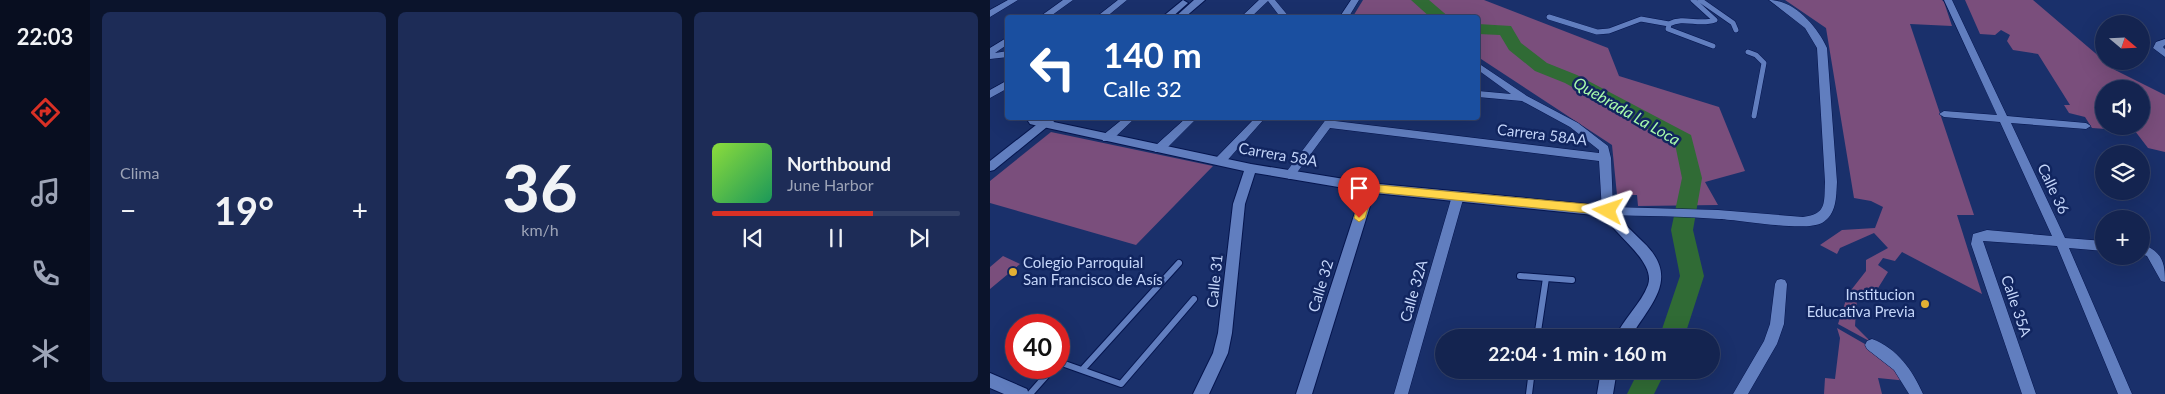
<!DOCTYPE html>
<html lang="es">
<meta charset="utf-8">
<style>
:root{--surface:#142450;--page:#1d2c57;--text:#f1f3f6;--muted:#9da4b7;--line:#334167;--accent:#d93025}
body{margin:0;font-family:Lato,sans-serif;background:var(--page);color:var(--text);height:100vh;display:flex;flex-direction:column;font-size:19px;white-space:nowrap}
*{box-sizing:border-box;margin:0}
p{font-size:16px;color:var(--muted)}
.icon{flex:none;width:28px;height:28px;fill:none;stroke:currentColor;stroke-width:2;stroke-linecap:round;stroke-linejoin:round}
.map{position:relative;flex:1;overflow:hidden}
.drawer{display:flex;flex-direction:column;gap:12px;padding:12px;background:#0b142c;width:900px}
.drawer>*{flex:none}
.top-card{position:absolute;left:15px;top:15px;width:475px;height:105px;border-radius:5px;box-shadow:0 5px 20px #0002,0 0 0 1px var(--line);background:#1a4fa0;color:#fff;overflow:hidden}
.needle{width:32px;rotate:109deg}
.controls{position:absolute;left:1105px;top:15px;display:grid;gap:10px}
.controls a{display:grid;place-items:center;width:55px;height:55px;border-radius:50%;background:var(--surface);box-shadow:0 5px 20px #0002,0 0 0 1px var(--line);font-size:25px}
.speed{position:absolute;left:15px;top:314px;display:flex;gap:10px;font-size:25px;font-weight:700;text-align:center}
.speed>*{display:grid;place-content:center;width:65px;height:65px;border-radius:50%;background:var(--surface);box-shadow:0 5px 20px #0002,0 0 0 1px var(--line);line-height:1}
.speed .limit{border:8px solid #d22;background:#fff;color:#111}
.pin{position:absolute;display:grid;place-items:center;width:42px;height:42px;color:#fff;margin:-51px -21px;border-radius:50% 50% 50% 0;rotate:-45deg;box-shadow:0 0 5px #0007}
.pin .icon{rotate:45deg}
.me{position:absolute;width:55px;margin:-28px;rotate:275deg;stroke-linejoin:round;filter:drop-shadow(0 0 4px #0008)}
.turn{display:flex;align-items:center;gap:18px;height:105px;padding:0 15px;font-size:22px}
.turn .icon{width:65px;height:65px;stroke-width:2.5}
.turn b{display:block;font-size:35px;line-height:42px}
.big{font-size:38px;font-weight:700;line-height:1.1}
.drawer .widget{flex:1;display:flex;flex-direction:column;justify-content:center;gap:8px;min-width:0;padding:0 18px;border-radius:8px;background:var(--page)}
.drawer .dial{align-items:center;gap:0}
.dial b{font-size:65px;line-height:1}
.song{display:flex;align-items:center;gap:15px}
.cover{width:60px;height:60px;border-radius:8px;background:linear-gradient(135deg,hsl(90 70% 55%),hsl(150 70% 35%))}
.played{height:5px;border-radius:2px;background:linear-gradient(90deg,var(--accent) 65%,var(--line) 65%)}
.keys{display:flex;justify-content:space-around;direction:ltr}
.heat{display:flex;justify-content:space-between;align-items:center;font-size:28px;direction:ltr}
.drawer .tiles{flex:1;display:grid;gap:12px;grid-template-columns:repeat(3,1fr)}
.trip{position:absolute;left:445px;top:329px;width:285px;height:50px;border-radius:25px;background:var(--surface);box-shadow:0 5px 20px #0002,0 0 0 1px var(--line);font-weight:700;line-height:50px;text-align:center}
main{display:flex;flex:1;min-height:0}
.menu{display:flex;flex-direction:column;width:90px;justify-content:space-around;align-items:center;background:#080e20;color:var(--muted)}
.menu .icon{width:35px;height:35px}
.menu .active{color:var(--accent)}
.menu b{font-size:22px;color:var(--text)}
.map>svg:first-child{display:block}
.green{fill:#7a4e7c;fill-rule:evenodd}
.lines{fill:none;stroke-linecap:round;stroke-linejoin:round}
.river{fill:#306b35;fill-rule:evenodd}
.service-far1-casing{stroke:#05154e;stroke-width:6}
.service-casing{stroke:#05154e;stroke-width:8}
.minor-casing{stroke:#05154e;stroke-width:1}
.tertiary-casing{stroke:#05154e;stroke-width:2}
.secondary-casing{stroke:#05154e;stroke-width:2}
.service-far1{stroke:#617ebf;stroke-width:5}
.service{stroke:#617ebf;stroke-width:6}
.minor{fill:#617ebf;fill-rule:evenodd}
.tertiary{fill:#617ebf;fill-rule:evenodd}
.secondary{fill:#617ebf;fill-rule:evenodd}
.route{fill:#ffd54a;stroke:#a68a30}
.poi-dot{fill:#e1af34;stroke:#11255f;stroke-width:2}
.labels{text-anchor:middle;stroke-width:5;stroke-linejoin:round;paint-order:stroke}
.street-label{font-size:15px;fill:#c5d6fa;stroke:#11255f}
.poi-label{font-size:15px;fill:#c5d6fa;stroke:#11255f;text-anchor:start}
.water-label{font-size:16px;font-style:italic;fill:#a8fbab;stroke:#11255f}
</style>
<main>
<nav class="menu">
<b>22:03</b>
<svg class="icon active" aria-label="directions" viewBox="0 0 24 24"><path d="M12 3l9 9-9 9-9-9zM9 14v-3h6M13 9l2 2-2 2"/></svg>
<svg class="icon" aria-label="music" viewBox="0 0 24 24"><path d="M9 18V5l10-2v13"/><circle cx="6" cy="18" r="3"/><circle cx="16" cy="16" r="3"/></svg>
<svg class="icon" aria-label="phone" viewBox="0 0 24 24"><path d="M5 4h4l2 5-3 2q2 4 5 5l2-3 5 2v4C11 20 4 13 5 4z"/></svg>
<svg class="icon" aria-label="climate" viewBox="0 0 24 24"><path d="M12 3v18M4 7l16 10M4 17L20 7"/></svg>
</nav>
<section class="drawer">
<div class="tiles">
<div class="widget"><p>Clima</p>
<div class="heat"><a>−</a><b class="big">19°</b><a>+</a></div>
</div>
<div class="widget dial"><b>36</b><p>km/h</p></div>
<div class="widget">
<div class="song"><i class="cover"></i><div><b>Northbound</b><p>June Harbor</p></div></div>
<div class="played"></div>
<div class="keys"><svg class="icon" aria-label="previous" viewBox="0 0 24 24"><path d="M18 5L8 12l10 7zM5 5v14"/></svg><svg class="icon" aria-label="pause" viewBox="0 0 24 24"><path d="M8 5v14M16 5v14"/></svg><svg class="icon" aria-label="next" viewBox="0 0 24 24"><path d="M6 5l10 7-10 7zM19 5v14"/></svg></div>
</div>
</div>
</section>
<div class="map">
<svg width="1175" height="394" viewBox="0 0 1175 394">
<rect width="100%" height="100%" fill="#1a306b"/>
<path class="green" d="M373 0H494L618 48 629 76 729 107 755 171 715 182 728 205 648 206 647 195H627L622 145 488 57V18H362Z
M795 0H952L954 2 962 26 920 24 984 215H967L992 294 912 252 905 261 893 258 888 265 898 272 880 301 867 298 865 326 881 342 848 324 858 294 876 271V260L898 248 884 233 850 248 847 254 830 245 852 230 885 228 893 207 881 201 864 198 836 28Z
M975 0H1043L1125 70 1175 95V152L1158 148 1145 131 1102 128 1095 117 1079 113 1074 105H1080L1048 54 1023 50 1017 41 1020 35 1011 30 1005 35 990 34ZM1114 89H1151V126H1114Z
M61 132 223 166 146 245 0 203V181Z
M13 256 30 264 0 289V267Z
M847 328 887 351 918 381 888 378 892 394H834L835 378 845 379 850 338Z"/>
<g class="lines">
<path class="river" d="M421 0H439L460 18H441Z
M488 24 521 26 531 43 557 63 587 75 701 135 712 178 703 230 714 276 694 338H669L690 276 681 230 692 178 685 144 575 83 545 71 519 50 510 35 488 34Z
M649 370H676L664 394H637Z"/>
<g class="service-far1-casing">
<path id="service-far1" d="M703 0 725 20C709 26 694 16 679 24L678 29 723 46
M710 0 743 23 746 30
M559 17 607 32 619 31 651 19 679 24
M758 52 766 55 774 63 764 116"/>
</g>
<g class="service-casing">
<path id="service" d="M530 276 582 280
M519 332 548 333
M547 338 556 278
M69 362 131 384 204 299
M92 370 189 263
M40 394 63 368
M539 394 542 370"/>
</g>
<g class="minor-casing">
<path id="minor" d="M18 0H28L0 17V10Z
M73 0H83L58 18H48Z
M128 0H137L115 18H105Z
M269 0H285L300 18H291L278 1 260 18H250Z
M361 0H369L358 18H349Z
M779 0C804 0 827 26 837 48L847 182C846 197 847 214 832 223 815 232 751 220 729 219 692 216 655 216 618 215L614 214 612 211 609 161 340 128 303 178 299 179 294 175 337 118H345V121L609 153V150L580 127 532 101 488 97V91L521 94 488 70V63L537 96 588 123 618 146 621 158 623 207 728 210 813 217C837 214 834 203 835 182L827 48 815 28Z
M954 0H962L1017 116 1096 123 1101 126 1096 129 1021 123 1075 238 1114 241V251L1079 248 1142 394H1128L1067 246 993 241 1046 394H1032L981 244 983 234 997 230 1062 236 1010 122 954 117 949 114 954 111 1007 115Z
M18 37V44L5 53 18 51V57L0 59V48Z
M1175 39V45L1173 47 1175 49V57L1163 48 1166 42Z
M18 80V88L0 98V90Z
M134 118H145L121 141H113L112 138 113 135Z
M196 118H207L173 152H165L164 149 165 146Z
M265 118H275L234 164H226L225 161 226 158Z
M468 192 474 196 418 394H404L462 196Z
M1151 244C1172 251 1175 262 1175 282L1171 281 1157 256 1151 254Z
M791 279 795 280 797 284 794 324 787 344 758 394H743L774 341 780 324 785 284 787 280Z
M882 339C907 348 923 371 933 394H919L904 370 877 349 875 345 877 341Z"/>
</g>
<g class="tertiary-casing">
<path id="tertiary" d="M40 118H45L261 164 379 183 618 206 623 208C631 222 642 231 653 242 691 278 661 303 640 338H625C633 319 651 304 658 285 666 262 625 235 614 216L384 193 322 394H306L372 191 265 173 255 204 242 333 238 353 219 394H203L223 353 228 333 243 204 254 171 44 125 40 124 38 121Z
M611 370H627L623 394H607Z"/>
</g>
<g class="secondary-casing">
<path id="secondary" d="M193 0 198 3 181 18H171Z
M204 0H215L194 18H184Z
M55 118H68L4 170 0 171V161Z
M0 373 37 389 39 394H14L0 388Z"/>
</g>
<use href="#service-far1" class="service-far1"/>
<use href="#service" class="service"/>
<use href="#minor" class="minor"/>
<use href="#tertiary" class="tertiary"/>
<use href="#secondary" class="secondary"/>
</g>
<path class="route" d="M379 184 618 206 623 211 618 215 383 192 375 218 369 222 364 218 373 188Z"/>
<g class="poi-dot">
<circle cx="23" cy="272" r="5"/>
<circle cx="935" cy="304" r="5"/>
</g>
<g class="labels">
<g class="street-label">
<text transform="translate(552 135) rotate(7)" y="5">Carrera 58AA</text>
<text transform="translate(288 155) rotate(10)" y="5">Carrera 58A</text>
<text transform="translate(1063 189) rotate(65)" y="5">Calle 36</text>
<text transform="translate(225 281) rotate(-84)" y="5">Calle 31</text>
<text transform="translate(331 286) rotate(-73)" y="5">Calle 32</text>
<text transform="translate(424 291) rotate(-74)" y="5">Calle 32A</text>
<text transform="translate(1026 306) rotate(71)" y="5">Calle 35A</text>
</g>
<g class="poi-label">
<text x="33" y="268">Colegio Parroquial<tspan x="33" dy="17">San Francisco de Asís</tspan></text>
<text x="925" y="300" text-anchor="end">Institucion<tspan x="925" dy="17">Educativa Previa</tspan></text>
</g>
<g class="water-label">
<text transform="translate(637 111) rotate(30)" y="6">Quebrada La Loca</text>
</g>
</g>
</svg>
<div class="controls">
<a><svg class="needle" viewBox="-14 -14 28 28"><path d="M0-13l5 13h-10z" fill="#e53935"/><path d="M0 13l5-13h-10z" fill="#9da4b7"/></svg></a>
<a><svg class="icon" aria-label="sound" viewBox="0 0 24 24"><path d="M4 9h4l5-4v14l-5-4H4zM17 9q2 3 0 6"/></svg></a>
<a><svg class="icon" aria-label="layers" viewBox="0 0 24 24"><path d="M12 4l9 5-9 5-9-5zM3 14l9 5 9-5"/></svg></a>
<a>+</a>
</div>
<div class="speed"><div class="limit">40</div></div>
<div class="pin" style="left:369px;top:218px;background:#d93025"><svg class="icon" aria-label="arrive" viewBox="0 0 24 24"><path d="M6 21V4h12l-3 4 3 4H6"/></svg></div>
<svg class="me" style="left:618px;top:211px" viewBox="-20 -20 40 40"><path d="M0-17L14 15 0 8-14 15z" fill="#ffd54a" stroke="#fff" stroke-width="4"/></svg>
<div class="trip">22:04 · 1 min · 160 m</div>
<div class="top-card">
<div class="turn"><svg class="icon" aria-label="left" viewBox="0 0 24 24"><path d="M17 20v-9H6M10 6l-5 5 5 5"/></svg><div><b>140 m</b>Calle 32</div></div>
</div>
</div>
</main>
